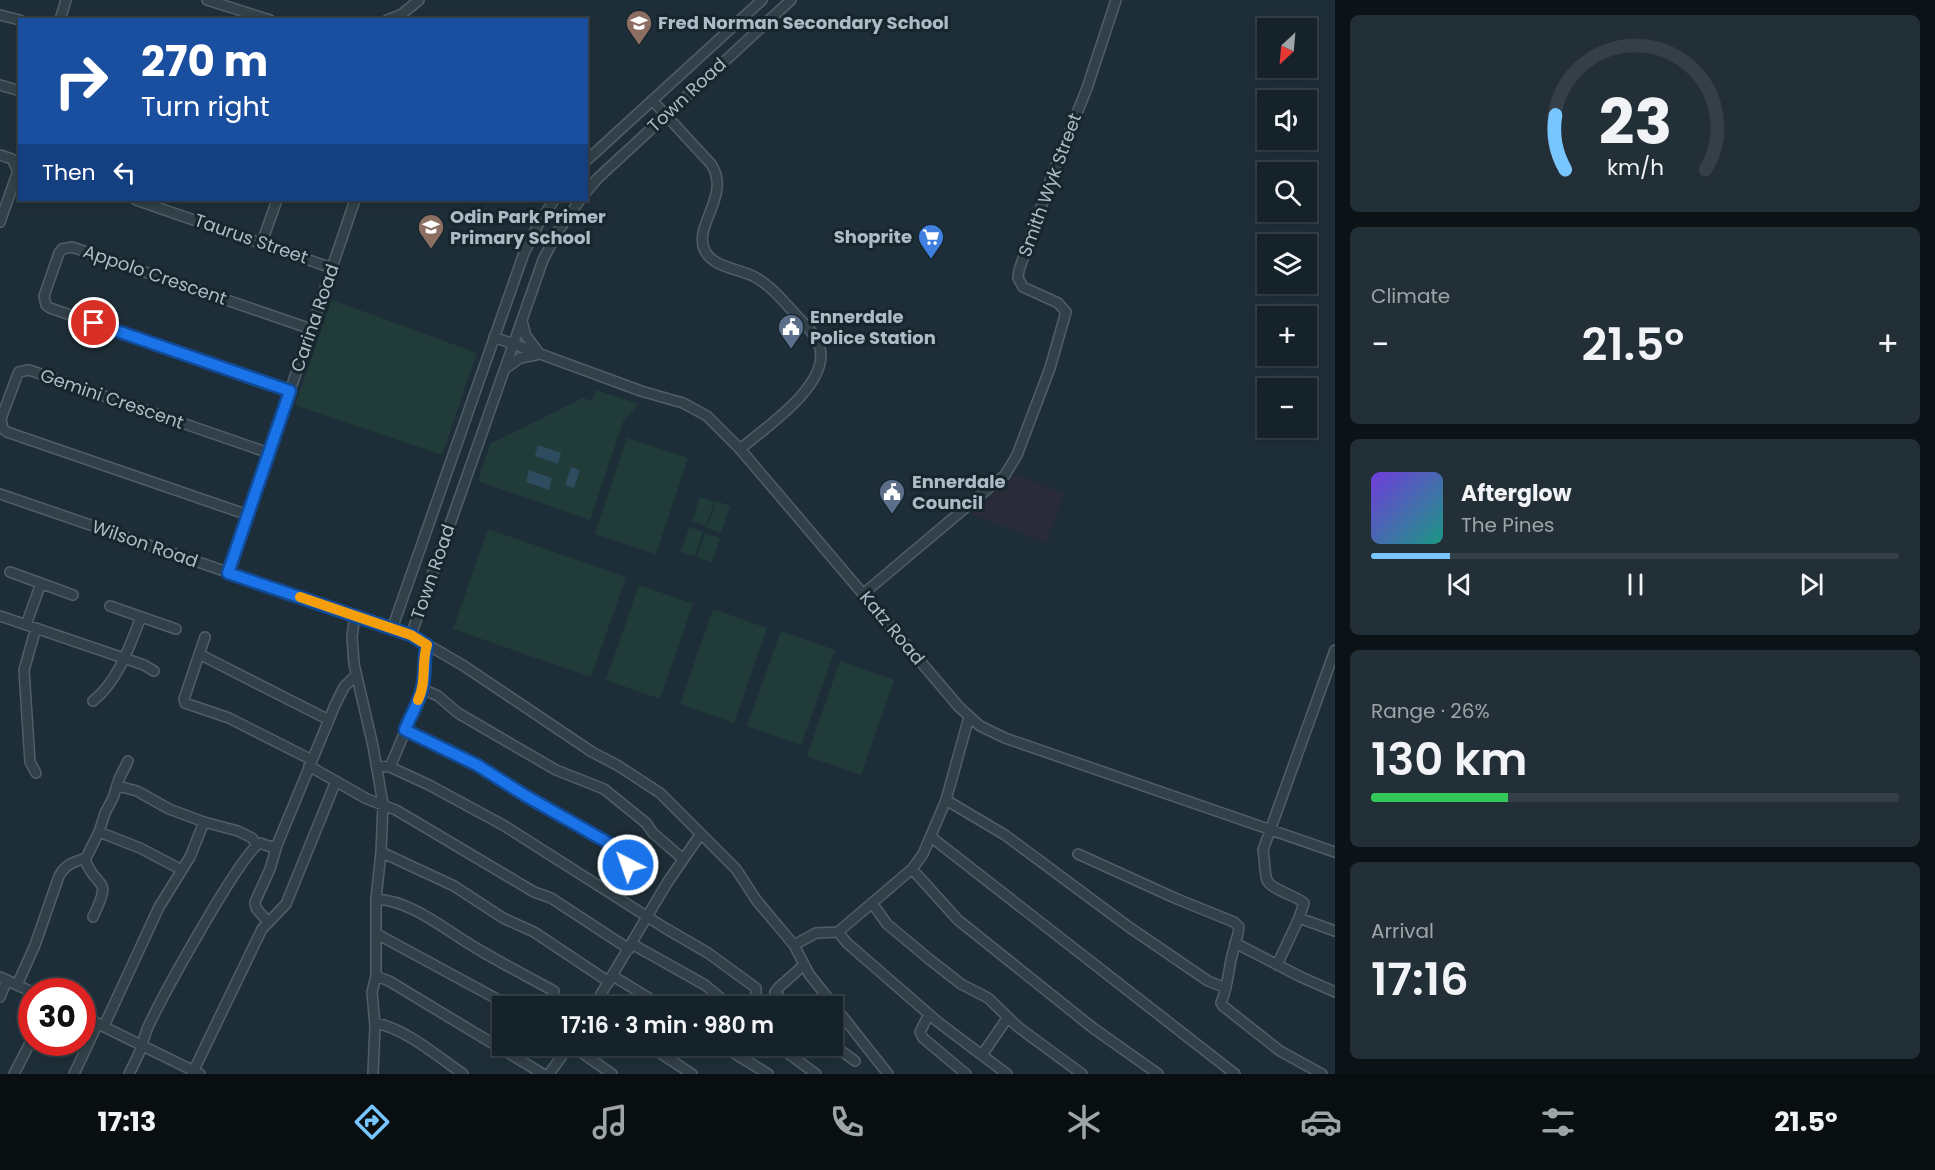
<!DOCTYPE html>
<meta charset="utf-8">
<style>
:root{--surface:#16222a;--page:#232f36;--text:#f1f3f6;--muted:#9ea4a8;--line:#353f47;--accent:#78c6ff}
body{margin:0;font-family:Poppins,sans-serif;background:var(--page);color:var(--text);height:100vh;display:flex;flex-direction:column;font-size:22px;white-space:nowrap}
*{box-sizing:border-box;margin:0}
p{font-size:20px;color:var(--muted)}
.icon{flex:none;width:33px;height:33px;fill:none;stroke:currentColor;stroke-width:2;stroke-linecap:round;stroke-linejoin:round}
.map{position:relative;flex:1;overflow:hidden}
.side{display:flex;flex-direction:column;gap:15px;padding:15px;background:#0c1317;width:600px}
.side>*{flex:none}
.banner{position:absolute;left:18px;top:18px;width:570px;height:183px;border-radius:0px;box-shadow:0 3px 9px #0003,0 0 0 2px var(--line);background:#1a4fa0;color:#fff;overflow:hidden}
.needle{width:39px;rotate:206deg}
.tools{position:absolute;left:1257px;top:18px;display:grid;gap:12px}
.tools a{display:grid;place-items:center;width:60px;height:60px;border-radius:0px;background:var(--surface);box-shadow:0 3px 9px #0003,0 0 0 2px var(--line);font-size:30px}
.speed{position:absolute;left:18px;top:978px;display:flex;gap:12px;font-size:30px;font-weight:700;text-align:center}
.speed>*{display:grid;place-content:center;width:78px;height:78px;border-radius:50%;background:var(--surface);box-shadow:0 3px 9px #0003,0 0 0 2px var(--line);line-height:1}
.speed .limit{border:9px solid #d22;background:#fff;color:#111}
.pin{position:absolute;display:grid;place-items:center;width:51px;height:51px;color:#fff;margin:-26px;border:3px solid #fff;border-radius:50%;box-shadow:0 2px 6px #0007}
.me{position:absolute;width:66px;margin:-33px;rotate:319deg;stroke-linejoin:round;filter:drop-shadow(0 0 4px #0008)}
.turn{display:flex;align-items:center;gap:21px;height:126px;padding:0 24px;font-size:27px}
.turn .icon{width:78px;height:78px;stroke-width:2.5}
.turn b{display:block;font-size:42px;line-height:51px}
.then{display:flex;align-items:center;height:57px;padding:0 24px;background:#0003;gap:12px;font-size:22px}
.big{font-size:45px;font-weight:600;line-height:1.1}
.side .card{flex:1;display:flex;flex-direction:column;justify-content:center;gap:9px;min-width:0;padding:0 21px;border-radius:9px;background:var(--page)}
.side .dial{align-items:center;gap:0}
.dial svg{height:156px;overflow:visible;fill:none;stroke:var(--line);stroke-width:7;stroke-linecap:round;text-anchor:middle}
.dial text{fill:var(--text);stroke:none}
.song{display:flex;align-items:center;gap:18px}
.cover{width:72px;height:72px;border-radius:9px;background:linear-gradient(135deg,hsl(260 70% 55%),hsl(170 70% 35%))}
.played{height:6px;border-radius:3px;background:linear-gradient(90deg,var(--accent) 15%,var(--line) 15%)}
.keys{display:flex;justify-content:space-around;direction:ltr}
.heat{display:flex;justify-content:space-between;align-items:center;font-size:33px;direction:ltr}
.charge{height:9px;border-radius:4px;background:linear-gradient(90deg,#34c759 26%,var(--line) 0)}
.trip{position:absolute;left:492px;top:996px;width:351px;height:60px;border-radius:0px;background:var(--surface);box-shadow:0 3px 9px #0003,0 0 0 2px var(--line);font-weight:600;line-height:60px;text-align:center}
.tab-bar{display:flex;height:96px;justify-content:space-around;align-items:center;background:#090e11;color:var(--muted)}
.tab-bar .icon{width:42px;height:42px}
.tab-bar .current{color:var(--accent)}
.tab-bar b{font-size:27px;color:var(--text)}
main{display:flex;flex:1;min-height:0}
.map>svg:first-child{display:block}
.medical{fill:#2a2b39}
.green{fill:#213b39}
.water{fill:#2e4c5f}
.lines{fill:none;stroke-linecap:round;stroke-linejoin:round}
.minor-casing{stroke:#4f5e67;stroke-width:12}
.minor{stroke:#324049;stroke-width:9}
.route-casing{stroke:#114b97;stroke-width:15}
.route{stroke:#1a73e8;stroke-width:10}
.slow{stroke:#f59e0b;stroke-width:10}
.labels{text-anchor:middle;stroke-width:6;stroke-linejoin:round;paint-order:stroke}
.poi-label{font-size:18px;font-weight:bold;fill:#acbbc6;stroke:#17252d;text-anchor:start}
.street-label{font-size:18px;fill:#acbbc6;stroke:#17252d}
</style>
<main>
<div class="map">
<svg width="1335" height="1074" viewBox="0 0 1335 1074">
<rect width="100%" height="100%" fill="#1e2e38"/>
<path class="medical" d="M1016 474 1064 494 1046 542 970 514Z"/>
<path class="green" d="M332 300 477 353 442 455 295 405Z
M596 390 639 404 623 422 590 520 478 481 490 444 583 398 592 401Z
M627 438 688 458 656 554 595 534Z
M700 497 714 502 706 526 692 521Z
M716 501 730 506 721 533 707 528Z
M689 527 703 532 695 556 681 552Z
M488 529 626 577 591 677 453 629Z
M705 533 720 538 712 562 697 557Z
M639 585 693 604 660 699 606 680Z
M713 609 767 628 734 723 680 704Z
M781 631 835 650 801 745 747 726Z
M840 661 894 680 861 775 807 756Z"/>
<path class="water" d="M538 445 561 453 558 464 535 456Z
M571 467 580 470 574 488 565 485Z
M529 470 552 478 549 490 526 482Z"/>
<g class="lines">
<g class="minor-casing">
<path id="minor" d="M207 0 270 20
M0 15 20 20
M60 20 66 0
M387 20 402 14 419 0
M0 85 20 91
M652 100 711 164C732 195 692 226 705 251 713 267 739 269 753 276 771 285 783 301 797 316 805 324 815 334 819 345 833 383 765 428 740 449
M0 155 12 159 18 171 0 222
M586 161 762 0
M586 192 598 178 791 0
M136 200 332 268
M262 242 277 200
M522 321 526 336 539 353
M494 337 641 391 683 403 707 416 740 449 959 707 980 726 1005 738 1335 852
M505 369 520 358 536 355
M290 391 50 308 46 305 44 296 59 253 62 249 72 247 311 329
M0 494 411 635 464 666 592 752 617 765 660 793 736 869 757 901 794 945 809 974 888 1074
M248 515 7 432 3 429 1 419 17 376 19 372 29 370 269 453
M10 572 73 595
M228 573 355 200
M863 594 996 482 1005 475 1017 455 1050 368 1066 312 1058 303 1023 287 1018 278 1019 270 1053 173 1087 88 1116 0
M110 606 176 629
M0 616 144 665 154 671
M355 616 352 636 354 664 373 746 383 804 381 852 376 899V976L372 992 375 1026 373 1074
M26 625 41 583
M36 628 24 670 30 762 36 773
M392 629 524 253 539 223 554 200
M411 635 543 260 558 231 580 200
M205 637 184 699 185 703 229 718 312 760
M199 654 329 720
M423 689 438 696 458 713 556 770 604 789 646 823 653 833 683 859
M93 701C119 680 129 647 141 617
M405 730 477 765 526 796 626 853C633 865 619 882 613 894
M309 766 367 799 396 810 534 892 551 898 629 949
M378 766 390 767 429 785 503 825 665 928 708 953 756 988V997L747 1006
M390 767 423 689 425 653 427 645
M118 786 137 791 169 809 204 822 238 831 252 838 257 845
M946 800 1005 835 1129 927 1208 981 1226 988
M99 832 140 848 182 870
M931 837 1235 1074
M381 852 454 886 503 918 534 932 609 982
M1078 854 1177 899 1234 922 1239 927C1238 938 1233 949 1231 960 1228 975 1227 989 1221 1003L1223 1006 1280 1051 1322 1074
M912 869 958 920 1093 1028 1158 1074
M376 899C413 901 445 930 476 948 501 963 528 977 554 991
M872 903 887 924 929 959 961 984 988 998 1018 1027 1082 1074
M93 917C113 875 98 892 85 860L99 832 105 813 113 798 119 779 128 761
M1299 918 1335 931
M268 922 256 908 255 902 270 869 277 845
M838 932 847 943 938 1022 1007 1074
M377 934 510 1006
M1235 943 1301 977 1335 992
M632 944 705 985 730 1006
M794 945 816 933 838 932 912 869 923 854 946 800 969 717
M1277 965 1299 918 1304 903C1295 895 1271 890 1267 880 1264 871 1265 859 1263 850L1335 650
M376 976 389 981 543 1074
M613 976 662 1006
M0 977 32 992
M17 985 35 945 59 876C66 864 73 862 86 858
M0 997 7 980
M594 1006 667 883 700 835
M788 1006 775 992 778 988 804 965
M929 1014 920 1032 923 1038 966 1074
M82 1016 200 1074
M375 1023C405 1028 438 1057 463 1074
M104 1026 159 907 190 857 204 822
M832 1044 855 1061
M572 1046 612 1074
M649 1046 692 1074
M722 1046 768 1074
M778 1046 816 1074
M982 1055 1008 1017
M14 1074 32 1039
M74 1074 98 1023
M129 1074C133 1066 137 1058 141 1049 143 1042 145 1034 148 1027 161 999 240 854 260 843L271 847 277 845 335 705 344 687 356 675
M192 1074 262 929 286 904 336 781
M549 1074 569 1046"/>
</g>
<use href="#minor" class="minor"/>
</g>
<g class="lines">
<g class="route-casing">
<path id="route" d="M94 323 290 391 228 573 411 635 427 645C423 659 426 675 422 689 419 703 410 716 405 730L477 765 526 796 626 853 629 858 628 865"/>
</g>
<use href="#route" class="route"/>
<path class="slow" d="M300 597 411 635 427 645C421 663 427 681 418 700"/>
</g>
<defs>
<g id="school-pin" transform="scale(1.35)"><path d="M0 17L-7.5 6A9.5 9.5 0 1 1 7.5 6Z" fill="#8d6e63" stroke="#17252d"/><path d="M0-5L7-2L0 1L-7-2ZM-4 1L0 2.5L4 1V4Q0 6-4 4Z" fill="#fff"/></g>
<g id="supermarket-pin" transform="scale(1.35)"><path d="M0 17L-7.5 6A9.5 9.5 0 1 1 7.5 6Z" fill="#3f7fe0" stroke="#17252d"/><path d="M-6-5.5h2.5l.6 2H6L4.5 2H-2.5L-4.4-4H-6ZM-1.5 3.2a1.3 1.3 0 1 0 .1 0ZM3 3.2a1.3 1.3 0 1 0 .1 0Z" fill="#fff"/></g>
<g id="civic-pin" transform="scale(1.35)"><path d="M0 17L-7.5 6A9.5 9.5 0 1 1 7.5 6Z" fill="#5c6f8a" stroke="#17252d"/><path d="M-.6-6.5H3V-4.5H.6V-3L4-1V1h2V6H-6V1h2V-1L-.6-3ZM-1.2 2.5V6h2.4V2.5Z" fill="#fff"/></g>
</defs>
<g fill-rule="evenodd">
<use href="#school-pin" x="639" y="23"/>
<use href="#school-pin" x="431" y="227"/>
<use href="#supermarket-pin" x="931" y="237"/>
<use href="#civic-pin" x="791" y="327"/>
<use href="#civic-pin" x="892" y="492"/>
</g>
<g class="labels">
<g class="poi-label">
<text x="658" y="29">Fred Norman Secondary School</text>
<text x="450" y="223">Odin Park Primer<tspan x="450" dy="21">Primary School</tspan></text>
<text x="912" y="243" text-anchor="end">Shoprite</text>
<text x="810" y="323">Ennerdale<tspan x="810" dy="21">Police Station</tspan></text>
<text x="912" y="488">Ennerdale<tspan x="912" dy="21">Council</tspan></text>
</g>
<g class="street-label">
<text transform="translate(687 95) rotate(-43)" y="6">Town Road</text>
<text transform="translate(1050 185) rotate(-70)" y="6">Smith Wyk Street</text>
<text transform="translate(251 239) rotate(19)" y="6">Taurus Street</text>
<text transform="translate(155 275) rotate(19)" y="6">Appolo Crescent</text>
<text transform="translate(315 318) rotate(-71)" y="6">Carina Road</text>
<text transform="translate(112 399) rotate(19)" y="6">Gemini Crescent</text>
<text transform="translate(145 544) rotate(19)" y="6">Wilson Road</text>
<text transform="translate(433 572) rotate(-71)" y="6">Town Road</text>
<text transform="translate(892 628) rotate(50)" y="6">Katz Road</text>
</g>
</g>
</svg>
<div class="tools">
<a><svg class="needle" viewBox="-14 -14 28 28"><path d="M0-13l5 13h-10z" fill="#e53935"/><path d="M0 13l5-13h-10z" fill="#9ea4a8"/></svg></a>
<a><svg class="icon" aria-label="sound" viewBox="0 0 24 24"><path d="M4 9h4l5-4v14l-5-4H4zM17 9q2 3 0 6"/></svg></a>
<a><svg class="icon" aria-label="search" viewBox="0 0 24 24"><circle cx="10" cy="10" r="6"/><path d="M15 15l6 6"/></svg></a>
<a><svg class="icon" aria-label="layers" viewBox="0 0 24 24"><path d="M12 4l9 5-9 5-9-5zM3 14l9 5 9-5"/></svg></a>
<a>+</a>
<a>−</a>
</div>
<div class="speed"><div class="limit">30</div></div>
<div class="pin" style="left:94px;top:323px;background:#d93025"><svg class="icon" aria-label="arrive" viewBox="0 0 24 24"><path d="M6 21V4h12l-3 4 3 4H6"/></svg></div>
<svg class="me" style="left:628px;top:865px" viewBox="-20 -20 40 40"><circle r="17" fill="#1a73e8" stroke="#fff" stroke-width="3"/><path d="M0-11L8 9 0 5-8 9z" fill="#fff"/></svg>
<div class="trip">17:16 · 3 min · 980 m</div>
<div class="banner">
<div class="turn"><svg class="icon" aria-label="right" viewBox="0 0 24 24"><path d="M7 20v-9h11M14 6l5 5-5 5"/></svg><div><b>270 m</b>Turn right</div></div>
<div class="then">Then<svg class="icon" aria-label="left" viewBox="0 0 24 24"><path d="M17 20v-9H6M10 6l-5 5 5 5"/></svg></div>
</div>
</div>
<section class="side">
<div class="card dial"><svg viewBox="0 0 100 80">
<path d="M14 69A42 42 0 1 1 86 69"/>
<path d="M14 69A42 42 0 0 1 9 41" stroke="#78c6ff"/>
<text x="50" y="56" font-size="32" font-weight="700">23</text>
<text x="50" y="72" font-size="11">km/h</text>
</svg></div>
<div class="card"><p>Climate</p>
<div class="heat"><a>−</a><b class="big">21.5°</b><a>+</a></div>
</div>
<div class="card">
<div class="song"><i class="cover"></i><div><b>Afterglow</b><p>The Pines</p></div></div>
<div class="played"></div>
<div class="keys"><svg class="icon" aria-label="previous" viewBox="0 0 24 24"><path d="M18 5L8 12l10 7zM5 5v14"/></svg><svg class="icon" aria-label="pause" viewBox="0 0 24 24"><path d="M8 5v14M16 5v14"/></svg><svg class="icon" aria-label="next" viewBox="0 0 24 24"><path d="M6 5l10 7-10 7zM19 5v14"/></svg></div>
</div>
<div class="card"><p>Range · 26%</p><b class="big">130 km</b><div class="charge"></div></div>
<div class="card"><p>Arrival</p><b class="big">17:16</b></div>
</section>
</main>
<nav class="tab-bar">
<b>17:13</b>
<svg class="icon current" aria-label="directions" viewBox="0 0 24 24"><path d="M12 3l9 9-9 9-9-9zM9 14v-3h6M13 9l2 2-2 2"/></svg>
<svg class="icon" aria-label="music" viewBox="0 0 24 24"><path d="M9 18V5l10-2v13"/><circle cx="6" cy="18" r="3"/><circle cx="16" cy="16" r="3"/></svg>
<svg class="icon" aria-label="phone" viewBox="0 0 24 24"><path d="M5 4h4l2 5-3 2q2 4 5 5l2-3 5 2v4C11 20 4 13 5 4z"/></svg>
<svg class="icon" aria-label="climate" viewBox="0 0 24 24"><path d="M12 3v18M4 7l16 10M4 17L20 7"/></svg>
<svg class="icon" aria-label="car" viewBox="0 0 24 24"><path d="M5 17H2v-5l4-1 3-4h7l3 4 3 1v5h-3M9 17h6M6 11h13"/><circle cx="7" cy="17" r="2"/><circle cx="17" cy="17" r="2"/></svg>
<svg class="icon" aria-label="filters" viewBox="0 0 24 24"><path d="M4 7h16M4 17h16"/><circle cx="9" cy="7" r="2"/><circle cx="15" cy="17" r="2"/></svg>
<b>21.5°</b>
</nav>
